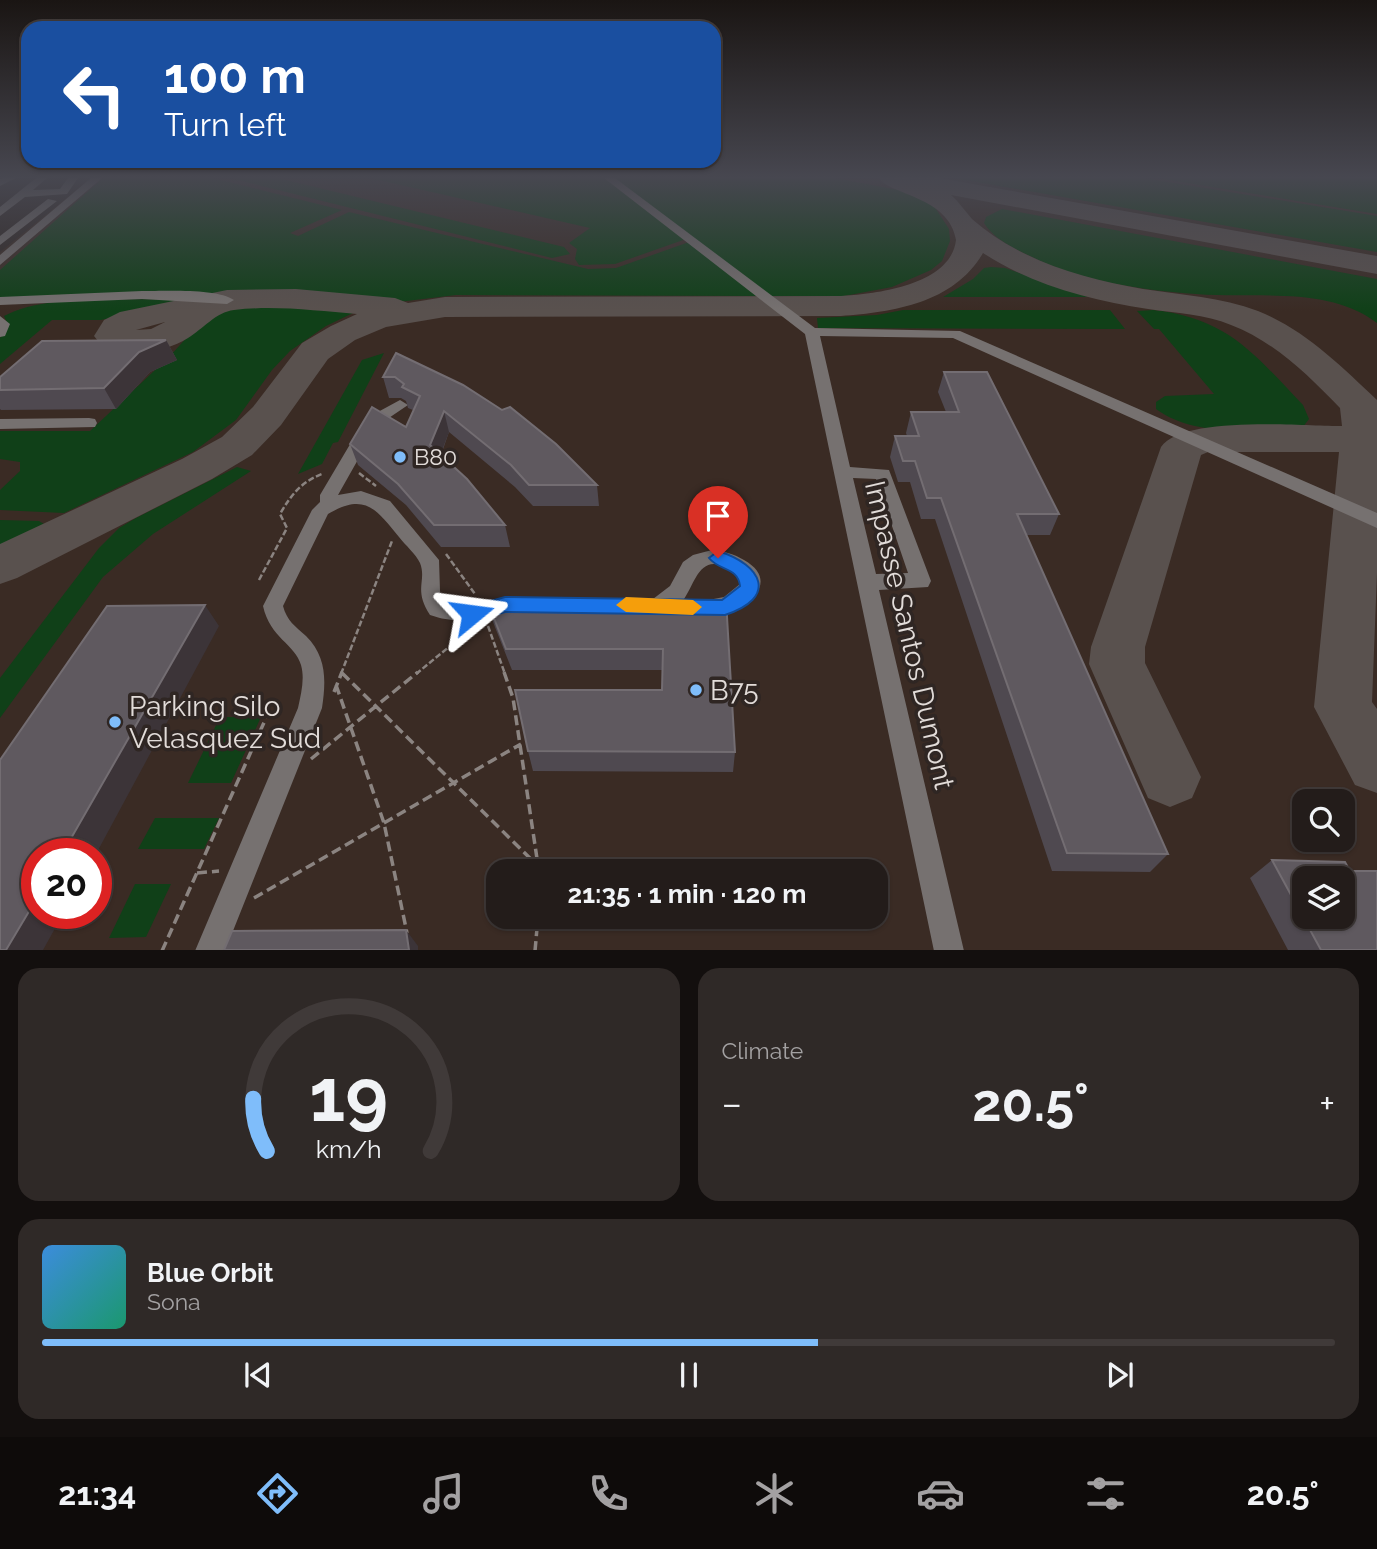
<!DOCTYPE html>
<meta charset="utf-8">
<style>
:root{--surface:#231c1a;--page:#2f2927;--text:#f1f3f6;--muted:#a3a1a2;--line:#403a39;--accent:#7fbdfa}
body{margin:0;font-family:Raleway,sans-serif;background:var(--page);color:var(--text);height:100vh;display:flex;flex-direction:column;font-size:26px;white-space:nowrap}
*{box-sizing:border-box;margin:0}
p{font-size:23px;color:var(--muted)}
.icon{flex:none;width:38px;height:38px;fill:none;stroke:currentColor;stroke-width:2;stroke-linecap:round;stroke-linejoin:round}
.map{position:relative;height:950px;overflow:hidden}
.drawer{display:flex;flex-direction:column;gap:18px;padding:18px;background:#130f0e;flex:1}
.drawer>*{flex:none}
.hud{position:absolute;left:21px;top:21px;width:700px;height:147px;border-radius:21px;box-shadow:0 2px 5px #0004,0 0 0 2px var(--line);background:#1a4fa0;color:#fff;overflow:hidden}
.buttons{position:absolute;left:1292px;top:789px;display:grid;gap:14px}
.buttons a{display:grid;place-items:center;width:63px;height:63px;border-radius:14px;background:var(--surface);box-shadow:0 2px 5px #0004,0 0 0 2px var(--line);font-size:35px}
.speed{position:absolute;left:21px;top:838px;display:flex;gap:14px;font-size:35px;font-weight:700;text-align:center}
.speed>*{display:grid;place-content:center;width:91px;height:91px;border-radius:50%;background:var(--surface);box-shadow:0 2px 5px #0004,0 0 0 2px var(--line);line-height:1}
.speed .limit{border:10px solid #d22;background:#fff;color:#111}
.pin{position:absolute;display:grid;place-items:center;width:60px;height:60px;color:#fff;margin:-72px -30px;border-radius:50% 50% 50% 0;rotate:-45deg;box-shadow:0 0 7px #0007}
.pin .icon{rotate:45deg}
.me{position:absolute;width:77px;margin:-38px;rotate:74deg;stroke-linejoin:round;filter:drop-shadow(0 0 5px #0008)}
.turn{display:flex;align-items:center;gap:24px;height:147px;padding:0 28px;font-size:32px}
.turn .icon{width:91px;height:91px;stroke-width:2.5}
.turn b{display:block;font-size:49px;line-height:60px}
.big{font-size:52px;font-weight:700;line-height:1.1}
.drawer .card{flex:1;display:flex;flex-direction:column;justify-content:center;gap:10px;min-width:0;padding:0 24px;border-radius:21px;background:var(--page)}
.drawer .dial{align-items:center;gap:0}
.dial svg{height:182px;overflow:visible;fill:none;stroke:var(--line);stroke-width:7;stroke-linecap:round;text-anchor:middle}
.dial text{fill:var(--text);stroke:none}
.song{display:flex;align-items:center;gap:21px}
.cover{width:84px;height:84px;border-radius:10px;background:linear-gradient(135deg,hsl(210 70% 55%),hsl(160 70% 35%))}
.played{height:7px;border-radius:4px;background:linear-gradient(90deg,var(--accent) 60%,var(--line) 60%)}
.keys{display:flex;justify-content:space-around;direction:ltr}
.heat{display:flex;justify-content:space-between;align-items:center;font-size:38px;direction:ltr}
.drawer .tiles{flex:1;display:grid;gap:18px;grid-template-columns:1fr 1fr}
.card:last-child{grid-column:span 2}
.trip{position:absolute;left:486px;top:859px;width:402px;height:70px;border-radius:21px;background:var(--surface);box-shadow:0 2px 5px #0004,0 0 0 2px var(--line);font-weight:700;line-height:70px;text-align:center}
.tab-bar{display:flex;height:112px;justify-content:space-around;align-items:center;background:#0e0b0a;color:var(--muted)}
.tab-bar .icon{width:49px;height:49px}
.tab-bar .on{color:var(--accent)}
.tab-bar b{font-size:32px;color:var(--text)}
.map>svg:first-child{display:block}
.built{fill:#3a2b24;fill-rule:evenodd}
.green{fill:#104018}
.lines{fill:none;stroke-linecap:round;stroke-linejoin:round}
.taxiway{fill:#59514e;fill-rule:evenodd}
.path-far1{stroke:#8b8481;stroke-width:2.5;stroke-dasharray:6 2.5;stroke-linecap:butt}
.path{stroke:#8b8481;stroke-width:3.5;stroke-dasharray:10 5;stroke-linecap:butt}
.minor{fill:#767170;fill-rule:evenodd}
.wall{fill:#4f4950}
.shaded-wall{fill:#3c3438}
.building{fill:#5f595f;stroke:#736d72;stroke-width:2;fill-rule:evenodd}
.route{fill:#1a73e8;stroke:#114b97;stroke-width:2}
.slow{fill:#f59e0b}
.poi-dot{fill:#7fbdfa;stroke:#2f2623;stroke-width:2.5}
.labels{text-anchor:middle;stroke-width:7;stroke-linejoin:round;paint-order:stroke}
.poi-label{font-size:23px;fill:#e2dcd9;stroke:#2f2623;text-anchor:start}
.near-street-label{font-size:28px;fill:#e2dcd9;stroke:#2f2623}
.near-poi-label{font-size:28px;fill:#e2dcd9;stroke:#2f2623;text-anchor:start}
</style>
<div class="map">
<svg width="1377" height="951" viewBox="0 0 1377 951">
<rect width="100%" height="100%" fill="#2f2623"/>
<path class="built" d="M91 178H1377V950H0V252ZM1304 802H1342V840H1304ZM37 854H96V914H37ZM499 872H877V917H499ZM1304 878H1342V917H1304Z"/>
<path class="green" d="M103 178H213L342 210 290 233 298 236 349 212 588 269 616 268 689 242 760 296 456 295 398 302 266 294 0 299V270Z
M230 178H278L564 247 570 254 552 258Z
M370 178H605L686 239 615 264 579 265 575 259 577 249 569 243 590 228Z
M612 178H835L909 192 934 206 949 229 950 241 942 261 931 270 892 287 844 296H771Z
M954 178H1144L1377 216V252Z
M1157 178H1377V214Z
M1002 209 1377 279V323C1328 285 1254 299 1196 294 1141 290 1080 281 1030 256 1013 248 994 239 984 223L986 217Z
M991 267 1005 268 1088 297H943L973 279 984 268Z
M170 299 196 300 101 320H52L0 364V338L8 325 4 316C47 293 122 301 170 299Z
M238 305 290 306 353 313 326 326 290 351 272 370 236 420 193 452 64 513 0 510V490L20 471V462L0 459V431H90L170 356 209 313 218 308Z
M903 310H1110L1125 329 818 328 817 318 877 315Z
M1153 310C1228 318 1254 354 1303 405L1309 419 1303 427C1254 428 1197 439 1156 409V402L1165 396 1214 394 1159 329H1154L1137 311Z
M384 353 338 442 333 443 322 464 298 474 362 360Z
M237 467 251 471 153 534 103 577 0 718V678L99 548 119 528 136 518Z
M0 520 39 521 44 524 0 545Z
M220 717H261L231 783H188Z
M155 818H219L204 849H138Z
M135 884H171L146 937 109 938Z"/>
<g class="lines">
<path class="taxiway" d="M879 178H939L1377 256V274L951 195C959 202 965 211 972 219 1018 260 1084 279 1143 289 1182 295 1221 297 1258 311 1305 330 1341 366 1377 400V573L1372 702 1377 709V793L1355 785 1314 707 1339 452H1208L1201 455 1145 647V663L1201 777 1192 798 1170 807 1148 798 1089 664 1091 647 1161 447C1182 415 1303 426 1342 426L1340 408C1308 375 1275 342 1231 325 1205 314 1176 313 1148 309 1090 300 1032 285 983 253 954 303 894 312 841 316L445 317 386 327 355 340 328 359 281 425 252 455 212 479 17 578 0 584V544L182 459 222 437 253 407 302 343 331 326 357 314C317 311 275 305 234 310 216 312 203 329 188 338 165 353 112 362 94 336L104 320 120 312 227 290 296 289 395 298 408 303 445 297 841 296C876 294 951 285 956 240 949 196 889 195 879 178ZM165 322 151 329 136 330Z"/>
<path class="path-far1" d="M359 473 376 486
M446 554 475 594
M259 580 287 528 280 514C291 495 301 482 322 474
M488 626 505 674
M341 674 392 541
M416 674 472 628"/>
<path class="path" d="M504 672 513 698 539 872
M342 673 539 867
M336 685 384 823 407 933
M334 692 342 672
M311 759 418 672
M197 873 219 871
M254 898 521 744
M162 951 266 718
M535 951 538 917"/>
<path class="minor" d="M3 178H16L0 186V179Z
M36 178H47L33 190 60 189 68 178H78L67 194 25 197 0 216V207Z
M91 178H102L0 265V255Z
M604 178H615L815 328 960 331 1377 513V528L953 338 820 336 850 467 889 470 931 581 928 587 879 590 964 951H934L805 334ZM853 478 876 479 908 573 876 574Z
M48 199 57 201 0 245V236Z
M142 291C163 291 218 288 234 300L227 304 142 299 0 305V297Z
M0 316 10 324 5 336 0 337Z
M400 400 408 405 377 426 338 495 361 491 390 501 439 560 440 591 444 603 466 604 512 597 519 599 522 605 519 611 512 613C478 615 465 627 430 615 413 589 427 581 420 563 416 554 405 545 399 537 376 509 365 492 328 514L283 606C287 621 295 626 306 636 327 657 326 681 322 708L225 951H195L298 708C301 694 305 679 301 665 295 644 270 638 263 606L312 510 320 502V495L365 419Z
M89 418 95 419 97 423 95 427 0 429V419Z
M712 550C724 551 734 554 744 560 790 586 729 624 698 614L695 608 698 602 724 597 740 584C739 575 734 573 727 568 700 553 695 583 684 599 678 606 669 610 660 613L653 611 650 605 653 599 670 586 683 562 693 555Z"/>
</g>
<path class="wall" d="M166 340 177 360 150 372 116 409 1 410 0 409V377Z
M396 353 597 485 599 506H533L515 487 449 432 441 455 505 525 510 547H441L406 505 358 465 350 444 406 427 413 410 408 408 406 401 401 398H389L383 377Z
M944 372 1059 514 1050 535H1026L1168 854 1150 872 1052 871 935 519H921L910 482H898L890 457 895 436H907L906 433 911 412H946L938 392Z
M487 600H726L735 752 733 772 533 771 528 751 662 690V670H512L493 622Z
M1272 860 1350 871 1377 950H1288L1250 878Z"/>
<path class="shaded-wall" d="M166 340 177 360 150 372 116 409 104 388 139 352Z
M444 411 449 432 436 466 430 445Z
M205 605 219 626 96 854H62Z
M37 898V914H63L43 950H6Z
M406 930 418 946V950H409Z"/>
<path class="building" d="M166 340 139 352 104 388 0 390V377L42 341Z
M396 353 463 385 502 410 510 407 556 444 597 485H529L511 465 444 411 430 445 467 479 505 525H434L398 484 350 444 372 407 406 427 420 396 402 387 404 384 395 377H383Z
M944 372H987L1059 514H1017L1168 854 1067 853 941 498H927L915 461H903L895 436H919L911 412H959Z
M487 600H726L735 752 528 751 515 690H662L663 649H506Z
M205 605 62 854H37V898L6 950H0V760L107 606Z
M1272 860 1345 862 1350 871H1377V950H1321ZM1304 878H1342V917H1304Z
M406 930 409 950H224L232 931Z"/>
<linearGradient id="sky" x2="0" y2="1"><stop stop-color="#1a1513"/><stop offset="0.57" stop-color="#474750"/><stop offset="1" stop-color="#474750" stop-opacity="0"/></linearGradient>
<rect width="1377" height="311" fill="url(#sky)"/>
<path class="route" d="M718 551C763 565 778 598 725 615L505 612 472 622 465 619 462 614 465 608 505 597 722 600 740 586C738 567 719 571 709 558Z"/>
<path class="slow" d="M626 597 693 600 702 607 693 615 626 612 616 605Z"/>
<g class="poi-dot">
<circle cx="400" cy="457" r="7"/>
<circle cx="696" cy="690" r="7"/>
<circle cx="115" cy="722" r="7"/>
</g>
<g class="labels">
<g class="poi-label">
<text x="414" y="465">B80</text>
</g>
<g class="near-street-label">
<text transform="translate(910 635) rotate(77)" y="10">Impasse Santos Dumont</text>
</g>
<g class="near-poi-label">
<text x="710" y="700">B75</text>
<text x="129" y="716">Parking Silo<tspan x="129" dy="32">Velasquez Sud</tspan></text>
</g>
</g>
</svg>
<div class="buttons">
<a><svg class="icon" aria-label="search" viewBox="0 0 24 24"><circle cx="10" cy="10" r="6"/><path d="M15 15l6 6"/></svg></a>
<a><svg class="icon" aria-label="layers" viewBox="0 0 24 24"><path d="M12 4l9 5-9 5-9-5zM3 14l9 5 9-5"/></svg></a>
</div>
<div class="speed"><div class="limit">20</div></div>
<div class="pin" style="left:718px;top:558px;background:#d93025"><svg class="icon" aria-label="arrive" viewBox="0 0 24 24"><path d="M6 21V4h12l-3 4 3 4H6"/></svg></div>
<svg class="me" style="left:472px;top:614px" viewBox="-20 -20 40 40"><path d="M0-17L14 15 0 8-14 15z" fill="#1a73e8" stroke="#fff" stroke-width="4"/></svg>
<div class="trip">21:35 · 1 min · 120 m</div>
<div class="hud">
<div class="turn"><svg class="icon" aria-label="left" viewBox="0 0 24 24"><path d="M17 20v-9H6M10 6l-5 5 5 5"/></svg><div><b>100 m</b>Turn left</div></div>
</div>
</div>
<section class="drawer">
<div class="tiles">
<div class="card dial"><svg viewBox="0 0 100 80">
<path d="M14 69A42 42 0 1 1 86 69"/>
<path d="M14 69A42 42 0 0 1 8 46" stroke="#7fbdfa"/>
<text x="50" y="56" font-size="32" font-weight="700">19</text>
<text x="50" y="72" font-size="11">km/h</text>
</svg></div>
<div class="card"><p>Climate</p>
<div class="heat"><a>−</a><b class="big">20.5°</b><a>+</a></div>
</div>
<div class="card">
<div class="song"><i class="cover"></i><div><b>Blue Orbit</b><p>Sona</p></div></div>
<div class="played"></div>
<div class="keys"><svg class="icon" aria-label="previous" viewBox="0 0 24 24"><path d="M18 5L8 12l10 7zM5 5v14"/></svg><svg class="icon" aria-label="pause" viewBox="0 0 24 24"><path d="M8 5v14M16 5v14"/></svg><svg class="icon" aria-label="next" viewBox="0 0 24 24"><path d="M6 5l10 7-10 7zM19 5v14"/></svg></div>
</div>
</div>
</section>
<nav class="tab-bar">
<b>21:34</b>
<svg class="icon on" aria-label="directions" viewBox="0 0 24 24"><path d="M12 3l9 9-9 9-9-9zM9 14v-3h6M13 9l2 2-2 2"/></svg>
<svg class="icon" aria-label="music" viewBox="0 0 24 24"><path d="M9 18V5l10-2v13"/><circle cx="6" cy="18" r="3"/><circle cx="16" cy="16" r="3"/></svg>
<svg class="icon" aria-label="phone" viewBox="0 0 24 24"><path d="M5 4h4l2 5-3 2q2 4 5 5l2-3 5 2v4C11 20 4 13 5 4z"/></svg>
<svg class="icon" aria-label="climate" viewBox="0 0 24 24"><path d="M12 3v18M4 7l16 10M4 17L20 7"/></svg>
<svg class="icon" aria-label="car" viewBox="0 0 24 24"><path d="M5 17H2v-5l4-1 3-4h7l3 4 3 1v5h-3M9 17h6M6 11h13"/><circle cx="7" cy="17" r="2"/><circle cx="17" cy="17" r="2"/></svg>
<svg class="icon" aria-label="filters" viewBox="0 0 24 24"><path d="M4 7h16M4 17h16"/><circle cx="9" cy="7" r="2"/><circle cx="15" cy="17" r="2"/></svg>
<b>20.5°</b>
</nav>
